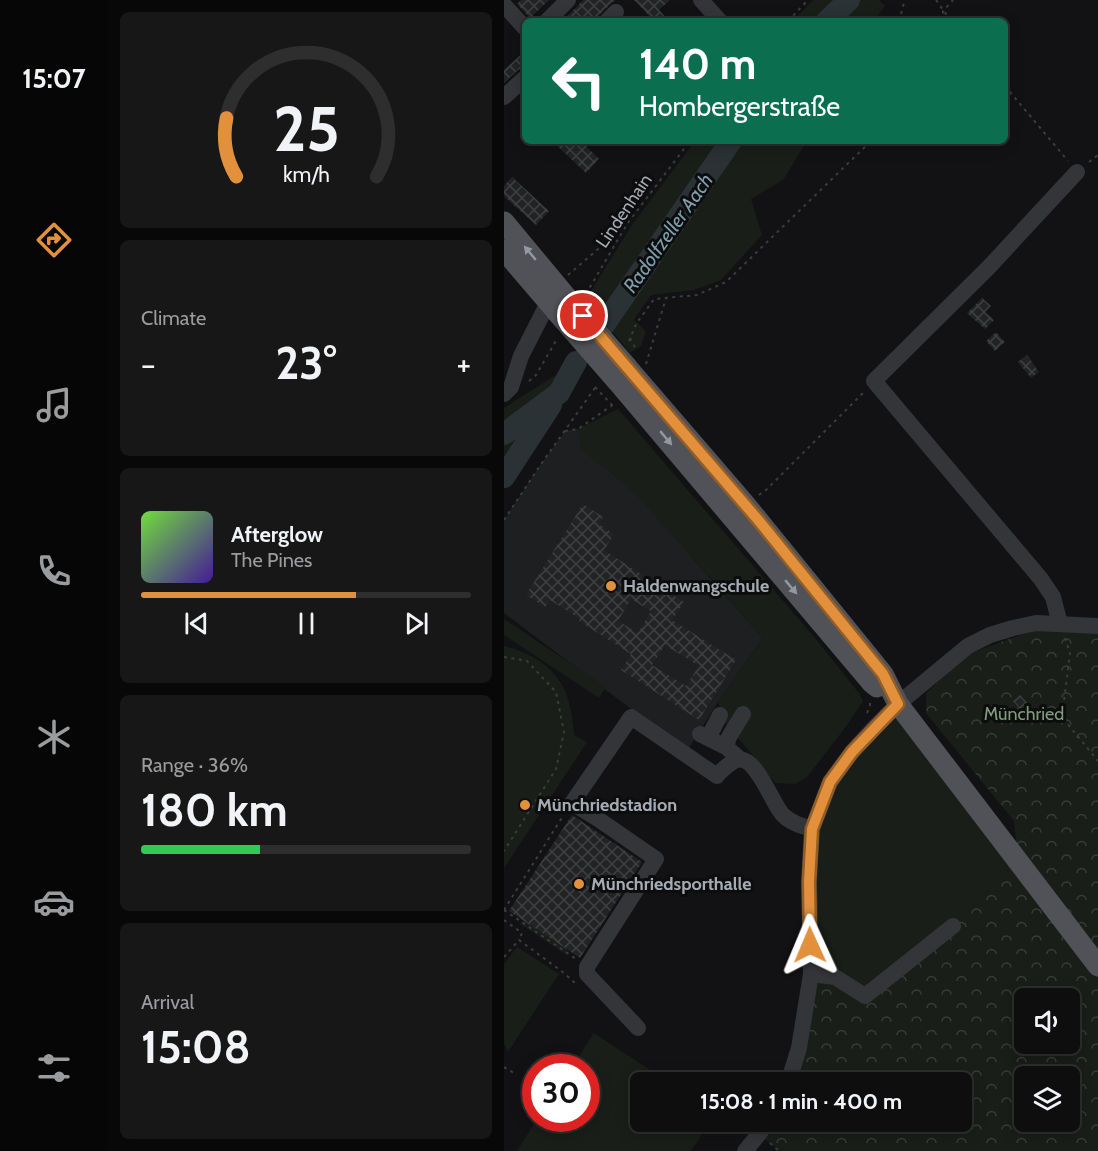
<!DOCTYPE html>
<meta charset="utf-8">
<style>
:root{--surface:#0e0e0f;--page:#171718;--text:#f1f3f6;--muted:#9b9c9e;--line:#2e2e2f;--accent:#e2903c}
body{margin:0;font-family:Cabin,sans-serif;background:var(--page);color:var(--text);height:100vh;display:flex;flex-direction:column;font-size:22px;white-space:nowrap}
*{box-sizing:border-box;margin:0}
p{font-size:20px;color:var(--muted)}
.icon{flex:none;width:33px;height:33px;fill:none;stroke:currentColor;stroke-width:2;stroke-linecap:round;stroke-linejoin:round}
.map{position:relative;flex:1;overflow:hidden}
.sheet{display:flex;flex-direction:column;gap:12px;padding:12px;background:#080808;width:396px}
.sheet>*{flex:none}
.banner{position:absolute;left:18px;top:18px;width:486px;height:126px;border-radius:9px;box-shadow:0 3px 15px #0003,0 0 0 2px var(--line);background:#0b6e4f;color:#fff;overflow:hidden}
.controls{position:absolute;left:510px;top:988px;display:grid;gap:12px}
.controls a{display:grid;place-items:center;width:66px;height:66px;border-radius:9px;background:var(--surface);box-shadow:0 3px 15px #0003,0 0 0 2px var(--line);font-size:30px}
.speed{position:absolute;left:18px;top:1054px;display:flex;gap:12px;font-size:30px;font-weight:700;text-align:center}
.speed>*{display:grid;place-content:center;width:78px;height:78px;border-radius:50%;background:var(--surface);box-shadow:0 3px 15px #0003,0 0 0 2px var(--line);line-height:1}
.speed .limit{border:9px solid #d22;background:#fff;color:#111}
.pin{position:absolute;display:grid;place-items:center;width:51px;height:51px;color:#fff;margin:-26px;border:3px solid #fff;border-radius:50%;box-shadow:0 2px 6px #0007}
.me{position:absolute;width:66px;margin:-33px;rotate:359deg;stroke-linejoin:round;filter:drop-shadow(0 0 4px #0008)}
.turn{display:flex;align-items:center;gap:21px;height:126px;padding:0 18px;font-size:27px}
.turn .icon{width:78px;height:78px;stroke-width:2.5}
.turn b{display:block;font-size:42px;line-height:51px}
.big{font-size:45px;font-weight:700;line-height:1.1}
.sheet .widget{flex:1;display:flex;flex-direction:column;justify-content:center;gap:9px;min-width:0;padding:0 21px;border-radius:9px;background:var(--page)}
.sheet .dial{align-items:center;gap:0}
.dial svg{height:156px;overflow:visible;fill:none;stroke:var(--line);stroke-width:7;stroke-linecap:round;text-anchor:middle}
.dial text{fill:var(--text);stroke:none}
.song{display:flex;align-items:center;gap:18px}
.cover{width:72px;height:72px;border-radius:9px;background:linear-gradient(135deg,hsl(100 70% 55%),hsl(260 70% 35%))}
.played{height:6px;border-radius:3px;background:linear-gradient(90deg,var(--accent) 65%,var(--line) 65%)}
.keys{display:flex;justify-content:space-around;direction:ltr}
.heat{display:flex;justify-content:space-between;align-items:center;font-size:33px;direction:ltr}
.charge{height:9px;border-radius:4px;background:linear-gradient(90deg,#34c759 36%,var(--line) 0)}
.trip{position:absolute;left:126px;top:1072px;width:342px;height:60px;border-radius:9px;background:var(--surface);box-shadow:0 3px 15px #0003,0 0 0 2px var(--line);font-weight:700;line-height:60px;text-align:center}
main{display:flex;flex:1;min-height:0}
.tab-bar{display:flex;flex-direction:column;width:108px;justify-content:space-around;align-items:center;background:#060606;color:var(--muted)}
.tab-bar .icon{width:42px;height:42px}
.tab-bar .on{color:var(--accent)}
.tab-bar b{font-size:27px;color:var(--text)}
.map>svg:first-child{display:block}
.built{fill:#1e1f20}
.green{fill:#191e19}
.forest{fill:url(#forest-crowns);fill-rule:evenodd}
.lines{fill:none;stroke-linecap:round;stroke-linejoin:round}
.river{stroke:#2a3236;stroke-width:22}
.building{fill:url(#building-cross-hatch);fill-rule:evenodd}
.path{stroke:#3a3c3f;stroke-width:2;stroke-dasharray:3 4.5;stroke-linecap:butt}
.minor{stroke:#333538;stroke-width:16}
.major{stroke:#505257;stroke-width:21}
.major-bridge{stroke:#505257;stroke-width:21}
.oneway{fill:#9499a1}
.route-casing{stroke:#935e27;stroke-width:15}
.route{stroke:#e2903c;stroke-width:10}
.poi-dot{fill:#e2903c;stroke:#0d0d0e;stroke-width:2}
.labels{text-anchor:middle;stroke-width:6;stroke-linejoin:round;paint-order:stroke}
.street-label{font-size:18px;fill:#a5abb3;stroke:#0d0d0e}
.poi-label{font-size:18px;font-weight:bold;fill:#a5abb3;stroke:#0d0d0e;text-anchor:start}
.park-label{font-size:18px;fill:#809c7d;stroke:#0d0d0e}
.water-label{font-size:20px;font-style:italic;fill:#7e9dac;stroke:#0d0d0e}
</style>
<main>
<nav class="tab-bar">
<b>15:07</b>
<svg class="icon on" aria-label="directions" viewBox="0 0 24 24"><path d="M12 3l9 9-9 9-9-9zM9 14v-3h6M13 9l2 2-2 2"/></svg>
<svg class="icon" aria-label="music" viewBox="0 0 24 24"><path d="M9 18V5l10-2v13"/><circle cx="6" cy="18" r="3"/><circle cx="16" cy="16" r="3"/></svg>
<svg class="icon" aria-label="phone" viewBox="0 0 24 24"><path d="M5 4h4l2 5-3 2q2 4 5 5l2-3 5 2v4C11 20 4 13 5 4z"/></svg>
<svg class="icon" aria-label="climate" viewBox="0 0 24 24"><path d="M12 3v18M4 7l16 10M4 17L20 7"/></svg>
<svg class="icon" aria-label="car" viewBox="0 0 24 24"><path d="M5 17H2v-5l4-1 3-4h7l3 4 3 1v5h-3M9 17h6M6 11h13"/><circle cx="7" cy="17" r="2"/><circle cx="17" cy="17" r="2"/></svg>
<svg class="icon" aria-label="filters" viewBox="0 0 24 24"><path d="M4 7h16M4 17h16"/><circle cx="9" cy="7" r="2"/><circle cx="15" cy="17" r="2"/></svg>
</nav>
<section class="sheet">
<div class="widget dial"><svg viewBox="0 0 100 80">
<path d="M14 69A42 42 0 1 1 86 69"/>
<path d="M14 69A42 42 0 0 1 9 39" stroke="#e2903c"/>
<text x="50" y="56" font-size="32" font-weight="700">25</text>
<text x="50" y="72" font-size="11">km/h</text>
</svg></div>
<div class="widget"><p>Climate</p>
<div class="heat"><a>−</a><b class="big">23°</b><a>+</a></div>
</div>
<div class="widget">
<div class="song"><i class="cover"></i><div><b>Afterglow</b><p>The Pines</p></div></div>
<div class="played"></div>
<div class="keys"><svg class="icon" aria-label="previous" viewBox="0 0 24 24"><path d="M18 5L8 12l10 7zM5 5v14"/></svg><svg class="icon" aria-label="pause" viewBox="0 0 24 24"><path d="M8 5v14M16 5v14"/></svg><svg class="icon" aria-label="next" viewBox="0 0 24 24"><path d="M6 5l10 7-10 7zM19 5v14"/></svg></div>
</div>
<div class="widget"><p>Range · 36%</p><b class="big">180 km</b><div class="charge"></div></div>
<div class="widget"><p>Arrival</p><b class="big">15:08</b></div>
</section>
<div class="map">
<svg width="594" height="1151" viewBox="0 0 594 1151">
<defs>
<pattern id="forest-crowns" width="20" height="18" patternUnits="userSpaceOnUse" patternTransform="scale(1.5)"><rect width="20" height="18" fill="#191e19"/><path d="M2 6a3 3 0 1 1 6 0M12 15a3 3 0 1 1 6 0" fill="none" stroke="#373c38"/></pattern>
<pattern id="building-cross-hatch" width="8" height="8" patternUnits="userSpaceOnUse" patternTransform="scale(1.5)"><rect width="8" height="8" fill="#222324"/><path d="M0 0l8 8M0 8l8-8" fill="none" stroke="#3f4041"/></pattern>
</defs>
<rect width="100%" height="100%" fill="#121214"/>
<path class="built" d="M74 429 128 473 190 560 259 638 214 702 185 748 139 718 0 613V520L35 467 61 431Z"/>
<path class="green" d="M309 0H375L381 6 370 21H289Z
M191 141H303L279 180 247 199 258 235 217 280 190 290 147 295 130 320 142 331 137 346 126 353 82 299 128 225Z
M72 362 55 393 0 477V408Z
M114 409 312 639 354 692 359 701 341 728 303 777 291 784 271 783 248 754 222 725 214 702 259 638 133 495 99 466 77 450 74 429Z
M0 619 102 687 95 698 0 635Z
M0 646C10 648 22 653 31 658 62 678 67 700 70 735L83 742 0 868Z
M394 704 514 860 449 926 361 996 307 974 305 882 326 782Z
M19 920 64 950 61 954 16 924Z
M13 947 55 974 4 1052 0 1043V964Z
M90 1033 166 1083H136V1122H206L187 1151H13L33 1119H82V1068H67Z"/>
<path class="forest" d="M594 627V1151H275L255 1134 263 1122H458V1083H284L307 974 361 996 449 926 514 860 510 821 422 713V693L464 654 531 630ZM520 999H566V1044H520ZM520 1077H566V1122H520Z"/>
<g class="lines">
<path class="river" d="M323 21 345 0
M100 325 227 141
M0 434 55 393 72 362
M0 477 47 405"/>
</g>
<path class="building" d="M17 0H45L26 18 13 4Z
M79 0H111L96 14 90 21H59Z
M130 0H166L155 10 165 21H150Z
M21 51V67L14 70 0 83V70Z
M48 141H77L95 159 82 173Z
M8 177 45 211 32 225 0 196V186Z
M478 298 487 306 481 312 490 320 481 329 463 313Z
M492 332 501 342 491 351 482 341Z
M523 355 535 372 527 378 514 362Z
M79 504 99 517 95 524 110 534 100 550 180 602 168 620 232 660 195 720 117 670 127 654 75 621 76 619 46 600 41 607 22 595ZM127 599 147 611 134 633 114 621ZM161 645 195 666 182 686 148 665Z
M516 695 527 707 520 713 509 701Z
M68 815 138 862 76 958 5 911Z"/>
<g class="lines">
<path class="path" d="M432 0 447 21
M284 21 304 0
M400 21C395 14 398 7 402 0
M439 21V11L449 0
M501 86 564 161
M585 162 594 155
M64 275 121 226
M82 294 123 224 186 141
M126 338 133 351
M125 341 132 324 150 299 193 295 222 282 367 141
M142 364 162 298
M25 381 32 375 53 339
M91 387 108 405
M61 431 74 429 110 404
M255 495 262 490 360 392
M0 520 35 467 93 385
M561 638 566 653 558 717 594 761
M0 657 23 661 52 692 60 732 52 769 0 851
M363 713 366 706V702
M98 850 103 843
M0 910 59 816
M0 910 72 959
M0 920 18 933 15 940
M0 957 15 940 60 973 72 984
M0 1067 13 1075
M266 1143 275 1151"/>
<path class="minor" d="M197 0 216 21
M0 5 21 28
M43 21 64 0
M103 21 112 12
M0 97 21 78
M0 394 7 387 17 356 44 303
M556 624 549 597 537 579 370 381 485 267 573 172
M196 734 222 747 236 759
M204 738 216 715
M222 747 225 737 239 714
M307 974 331 977 361 996 449 926
M134 1028 83 974V967L152 859 94 819 68 803 127 717 213 776 214 774C220 769 226 762 233 760 252 754 268 804 279 815 287 823 298 826 308 829
M284 1083 295 1048 307 974 305 882 308 829 326 782 348 752 370 728 394 704 464 646 486 635 509 628 532 623 594 626
M241 1151 255 1134 263 1122"/>
<path class="major" d="M0 222 64 299
M0 250 52 311
M123 367 241 504 379 674 394 704 594 966
M113 381 368 683 373 687"/>
<path class="major-bridge" d="M64 299 123 367
M52 311 113 381"/>
</g>
<defs><path id="oneway-solid" d="M-6-.8H1V-3.2L6.5 0L1 3.2V.8H-6Z" transform="scale(1.5)"/></defs>
<g class="oneway">
<use href="#oneway-solid" transform="translate(26 253) rotate(-130)"/>
<use href="#oneway-solid" transform="translate(162 438) rotate(50)"/>
<use href="#oneway-solid" transform="translate(287 587) rotate(50)"/>
</g>
<g class="lines">
<g class="route-casing">
<path id="route" d="M79 316 255 521 379 674 394 704 348 752 326 782 308 829 305 882 306 945"/>
</g>
<use href="#route" class="route"/>
</g>
<g class="poi-dot">
<circle cx="107" cy="586" r="6"/>
<circle cx="21" cy="805" r="6"/>
<circle cx="75" cy="884" r="6"/>
</g>
<g class="labels">
<g class="street-label">
<text transform="translate(120 211) rotate(-56)" y="6">Lindenhain</text>
</g>
<g class="poi-label">
<text x="119" y="592">Haldenwangschule</text>
<text x="33" y="811">Münchriedstadion</text>
<text x="87" y="890">Münchriedsporthalle</text>
</g>
<g class="park-label">
<text x="520" y="720">Münchried</text>
</g>
<g class="water-label">
<text transform="translate(164 233) rotate(-55)" y="7">Radolfzeller Aach</text>
</g>
</g>
</svg>
<div class="controls">
<a><svg class="icon" aria-label="sound" viewBox="0 0 24 24"><path d="M4 9h4l5-4v14l-5-4H4zM17 9q2 3 0 6"/></svg></a>
<a><svg class="icon" aria-label="layers" viewBox="0 0 24 24"><path d="M12 4l9 5-9 5-9-5zM3 14l9 5 9-5"/></svg></a>
</div>
<div class="speed"><div class="limit">30</div></div>
<div class="pin" style="left:79px;top:316px;background:#d93025"><svg class="icon" aria-label="arrive" viewBox="0 0 24 24"><path d="M6 21V4h12l-3 4 3 4H6"/></svg></div>
<svg class="me" style="left:306px;top:945px" viewBox="-20 -20 40 40"><path d="M0-17L14 15 0 8-14 15z" fill="#e2903c" stroke="#fff" stroke-width="4"/></svg>
<div class="trip">15:08 · 1 min · 400 m</div>
<div class="banner">
<div class="turn"><svg class="icon" aria-label="left" viewBox="0 0 24 24"><path d="M17 20v-9H6M10 6l-5 5 5 5"/></svg><div><b>140 m</b>Hombergerstraße</div></div>
</div>
</div>
</main>
